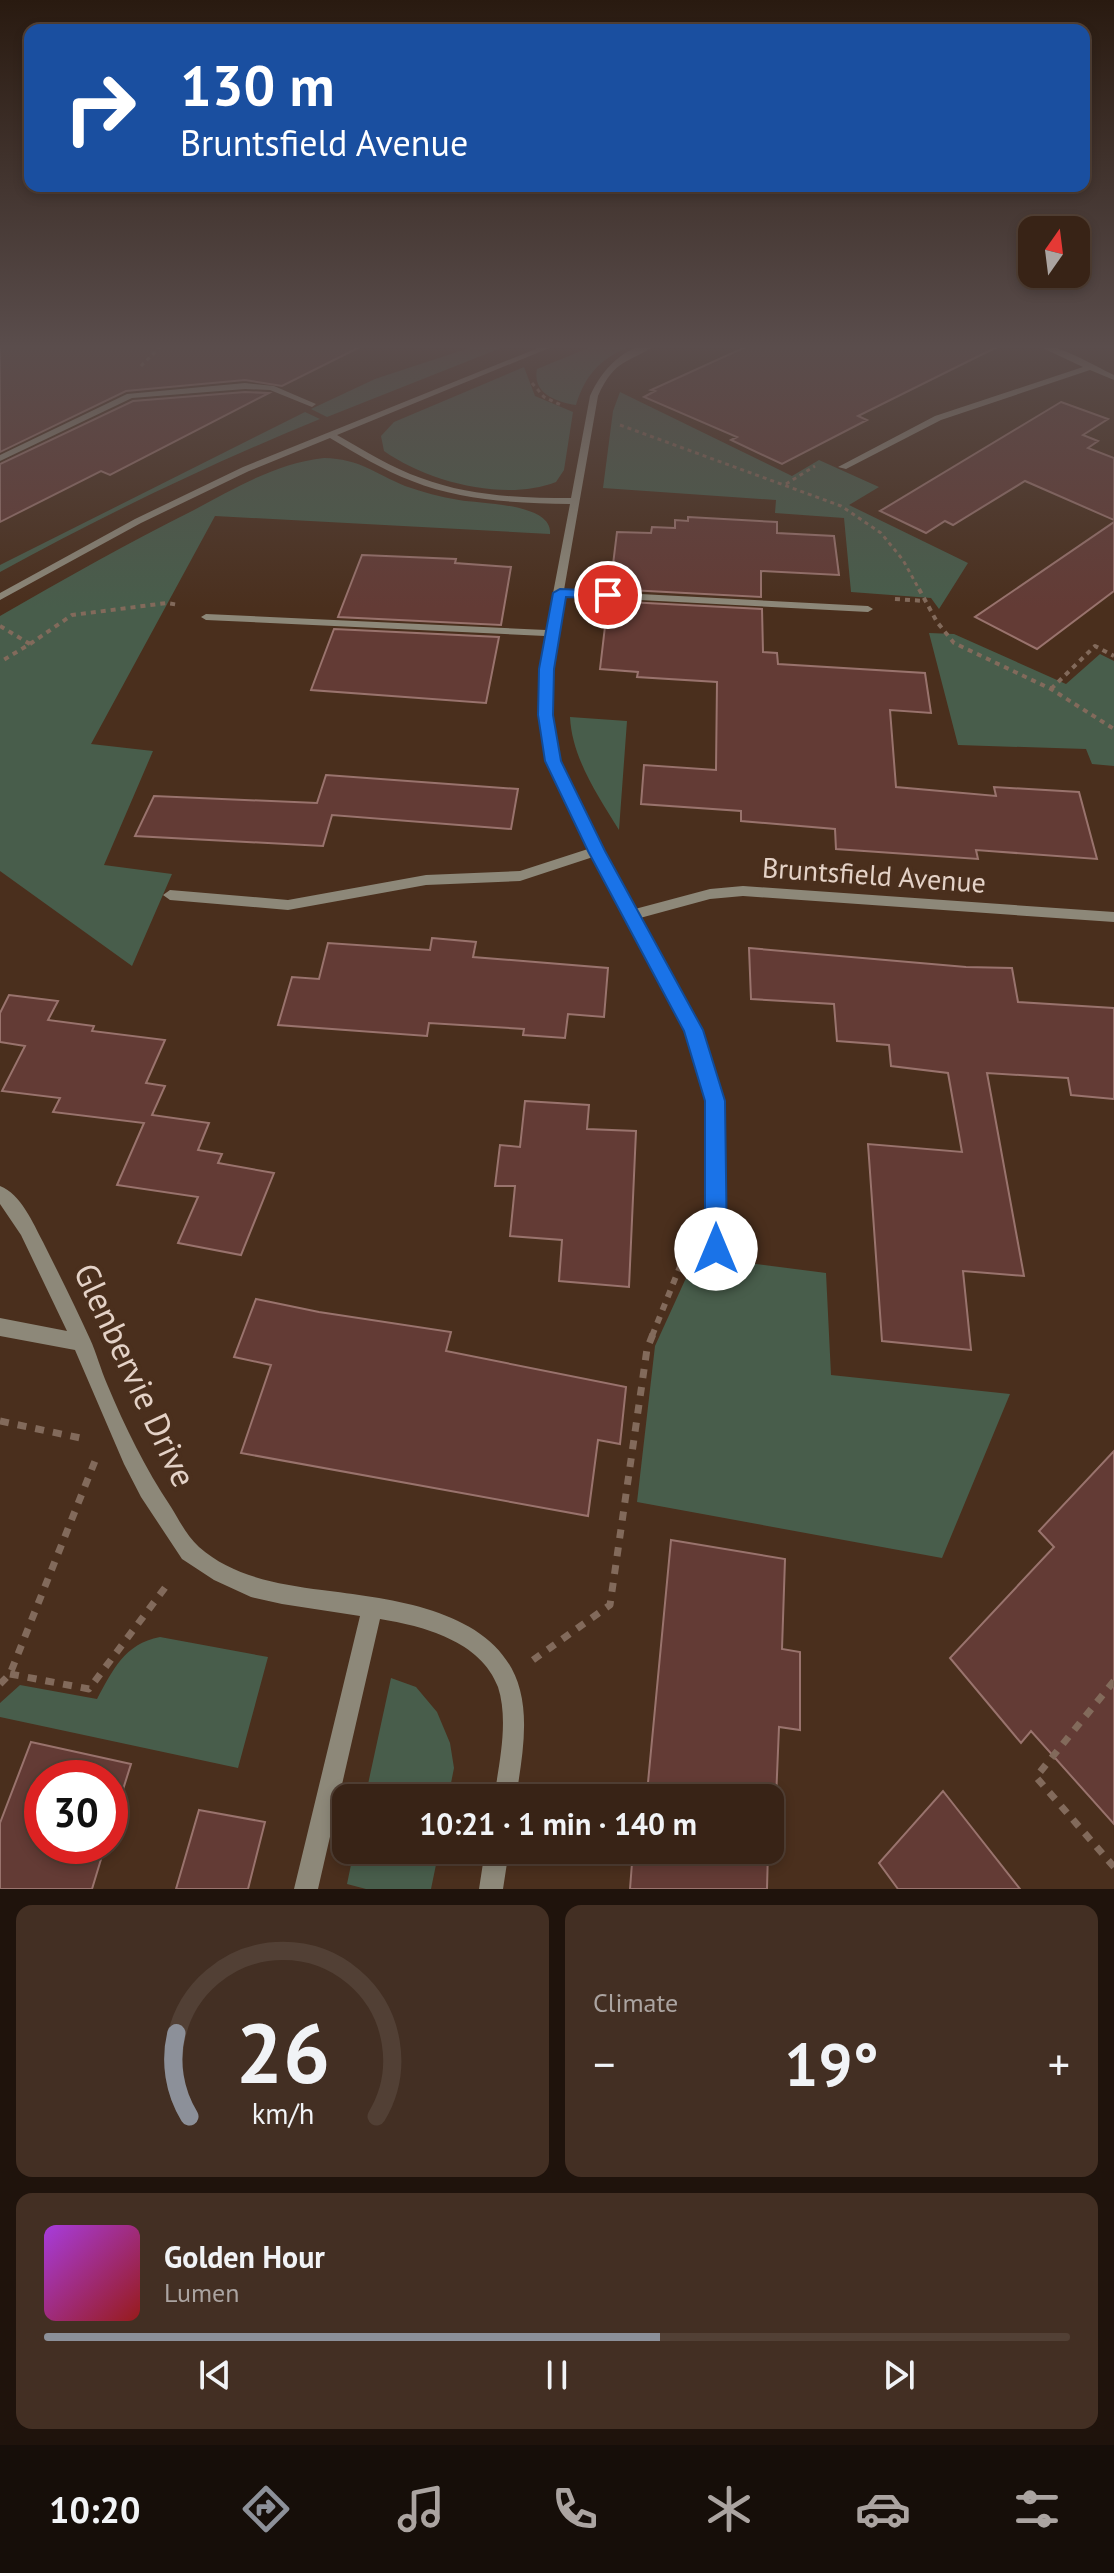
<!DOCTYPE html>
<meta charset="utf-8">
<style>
:root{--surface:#382316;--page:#432f23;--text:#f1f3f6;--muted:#aba4a1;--line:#524035;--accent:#8c9099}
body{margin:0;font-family:"PT Sans",sans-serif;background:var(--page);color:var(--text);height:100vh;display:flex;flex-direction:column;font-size:30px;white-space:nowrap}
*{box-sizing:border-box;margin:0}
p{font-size:26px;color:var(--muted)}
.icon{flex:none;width:44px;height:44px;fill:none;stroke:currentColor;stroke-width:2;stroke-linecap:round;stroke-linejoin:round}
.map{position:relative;height:1889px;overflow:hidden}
.details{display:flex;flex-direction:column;gap:16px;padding:16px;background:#1f130c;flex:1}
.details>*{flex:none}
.banner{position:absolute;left:24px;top:24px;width:1066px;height:168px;border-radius:16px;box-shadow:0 4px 12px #0003,0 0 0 2px var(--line);background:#1a4fa0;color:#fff;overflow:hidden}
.needle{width:52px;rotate:14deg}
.buttons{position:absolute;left:1018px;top:216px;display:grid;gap:16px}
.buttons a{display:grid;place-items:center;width:72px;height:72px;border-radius:16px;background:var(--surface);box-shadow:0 4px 12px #0003,0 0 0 2px var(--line);font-size:40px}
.speed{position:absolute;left:24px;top:1760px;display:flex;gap:16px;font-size:40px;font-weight:700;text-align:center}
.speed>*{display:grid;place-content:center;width:104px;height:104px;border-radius:50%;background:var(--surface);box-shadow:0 4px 12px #0003,0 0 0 2px var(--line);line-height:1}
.speed .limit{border:12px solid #d22;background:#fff;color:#111}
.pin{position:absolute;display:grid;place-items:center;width:68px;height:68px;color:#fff;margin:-34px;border:4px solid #fff;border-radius:50%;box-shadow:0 2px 8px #0007}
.me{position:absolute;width:88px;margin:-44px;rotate:0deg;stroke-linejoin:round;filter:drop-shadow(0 0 6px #0008)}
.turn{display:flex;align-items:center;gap:28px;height:168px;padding:0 24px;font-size:36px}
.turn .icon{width:104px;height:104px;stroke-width:2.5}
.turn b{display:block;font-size:56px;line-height:68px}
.big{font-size:60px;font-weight:600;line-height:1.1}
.details .tile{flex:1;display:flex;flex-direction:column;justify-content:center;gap:12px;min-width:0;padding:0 28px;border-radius:16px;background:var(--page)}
.details .dial{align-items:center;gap:0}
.dial svg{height:208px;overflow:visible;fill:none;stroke:var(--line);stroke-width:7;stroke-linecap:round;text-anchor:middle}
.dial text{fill:var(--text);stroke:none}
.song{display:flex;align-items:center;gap:24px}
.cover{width:96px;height:96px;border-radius:12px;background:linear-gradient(135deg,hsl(280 70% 55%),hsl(0 70% 35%))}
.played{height:8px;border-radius:4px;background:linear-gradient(90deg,var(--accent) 60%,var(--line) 60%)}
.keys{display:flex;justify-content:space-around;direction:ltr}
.heat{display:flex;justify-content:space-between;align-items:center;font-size:44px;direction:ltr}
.details .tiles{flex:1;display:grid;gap:16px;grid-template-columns:1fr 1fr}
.tile:last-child{grid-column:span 2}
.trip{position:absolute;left:332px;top:1784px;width:452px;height:80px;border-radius:16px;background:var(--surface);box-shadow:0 4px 12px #0003,0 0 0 2px var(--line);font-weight:600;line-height:80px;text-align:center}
.dock{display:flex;height:128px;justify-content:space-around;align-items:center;background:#160e09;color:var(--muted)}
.dock .icon{width:56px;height:56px}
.dock .current{color:var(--accent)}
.dock b{font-size:36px;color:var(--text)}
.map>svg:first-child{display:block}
.green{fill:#485d4b}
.building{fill:#633b35;stroke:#99736d;stroke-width:2}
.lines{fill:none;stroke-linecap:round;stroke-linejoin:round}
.path-far3{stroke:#826a5b;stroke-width:3;stroke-dasharray:4 4;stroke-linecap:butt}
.path-far2{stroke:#826a5b;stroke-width:4;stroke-dasharray:5 5;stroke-linecap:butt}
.path-far1{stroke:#826a5b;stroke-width:6;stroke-dasharray:7 7;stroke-linecap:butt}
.path{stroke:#826a5b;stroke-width:7;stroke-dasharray:9 9;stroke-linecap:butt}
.minor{fill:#8d8879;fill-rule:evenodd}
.route{fill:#1a73e8;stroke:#114b97;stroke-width:2}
.labels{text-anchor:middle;stroke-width:8;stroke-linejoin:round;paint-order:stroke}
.street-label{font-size:28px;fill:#e4d2c7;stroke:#4a2f1d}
.near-street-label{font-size:34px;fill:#e4d2c7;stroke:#4a2f1d}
</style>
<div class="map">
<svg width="1114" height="1889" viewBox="0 0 1114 1889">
<rect width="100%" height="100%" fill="#4a2f1d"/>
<path class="green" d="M481 344H500L497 346 501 348 327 417 311 409 375 379Z
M598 344H635C603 357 586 372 576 405 556 402 532 393 537 369Z
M524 367 535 396 573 412 564 470 556 482C505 502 428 482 384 451L381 436 394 422Z
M620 392 792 476 819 460 879 487 849 505 968 563 939 609 931 598 851 592 844 518 775 513 776 500 603 488 613 411Z
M305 412 320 419C210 464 104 515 0 572V565Z
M324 458C360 459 374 473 405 486 422 492 441 497 459 500 481 504 553 503 550 534L215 516 91 744 153 751 104 865 172 874 132 966 0 871V616C64 579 128 543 194 510 235 488 277 463 324 458Z
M929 633 954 634 1066 684 1100 654 1114 661V766L1092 764 1086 749 958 745Z
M570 717 627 721 619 830C598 796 572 758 570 717Z
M696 1256 826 1273 831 1375 1010 1394 942 1558 637 1502 655 1346Z
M160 1637 268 1657 238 1768 0 1717V1703L20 1685 97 1699C113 1670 124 1644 160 1637Z
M391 1678 416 1687 437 1712 450 1743 454 1768 448 1798H365Z
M354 1850H439L431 1889H366L347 1884Z"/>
<path class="building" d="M0 344H366L282 386 245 380 126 391 0 452Z
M752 344H1003L858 416 867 420 782 464 731 440 737 437 644 397 655 391 651 390Z
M245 392 269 393 110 475 101 471 0 522V464L133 401Z
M1061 402 1108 419 1083 435 1098 441 1088 448 1114 458V520L1025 481 953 525 945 521 926 533 880 511Z
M688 517 777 522V533L834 536 839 575 761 571V597L610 589 617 532 651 533 652 527 675 528V520L688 521Z
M1114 522V591L1037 649 975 617Z
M362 555 456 559 455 563 511 567 501 625 338 617Z
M608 601 762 609 763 652 777 653 778 664 925 673 931 713 890 710 896 787 996 796 994 787 1079 792 1097 859 976 850 978 859 836 849 835 829 741 821V811L641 804 644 765 716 770 717 682 637 677 638 672 600 669Z
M334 629 499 637 486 703 311 690Z
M326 775 518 789 511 829 332 815 323 846 135 836 154 796 317 803Z
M432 938 476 942 473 957 608 968 604 1017 568 1014 565 1038 523 1035 524 1029 429 1023 427 1036 278 1025 292 977 319 979 328 943 430 950Z
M749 948 966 967 1012 968 1018 1002 1114 1008V1099L1071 1095 1068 1078 987 1073 1024 1276 963 1271 971 1350 882 1341 868 1144 962 1152 948 1073 891 1066 889 1045 837 1041 834 1004 751 999Z
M9 995 58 1001 48 1020 94 1026 92 1031 165 1040 146 1083 165 1086 152 1115 209 1123 198 1150 222 1154 218 1163 274 1173 241 1255 178 1243 198 1197 117 1185 144 1123 53 1112 60 1098 2 1091 25 1046 0 1042V1013Z
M525 1101 589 1105 587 1129 636 1131 629 1287 559 1281 562 1240 510 1236 515 1186H495L500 1145 520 1147Z
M256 1299 319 1312 451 1332 446 1351 626 1387 620 1444 598 1440 588 1516 241 1453 271 1365 234 1357Z
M1114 1451V1824L1031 1731 1021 1743 950 1658 1054 1547 1039 1531Z
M671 1540 785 1559 782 1649 800 1652V1730L779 1727 775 1823 770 1818V1798H638L639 1792 647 1793Z
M31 1742 131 1764 110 1831V1778H42V1846H105L92 1889H0V1823Z
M943 1791 1020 1889H898L879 1863Z
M199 1810 265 1822 248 1889H176Z
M633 1850H768L767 1889H630Z"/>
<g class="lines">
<path class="path-far3" d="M141 366 163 344
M532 383 544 397 561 405
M620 425 841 506 881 533 903 560 920 591
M786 484 815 466"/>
<path class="path-far2" d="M919 589 937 622 954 643 1051 689 1114 729
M895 599 925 601
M0 626 30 644 0 662
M30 644 72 615 167 603 179 605
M1051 689 1095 646 1114 656"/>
<path class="path-far1" d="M652 1336 683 1259"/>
<path class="path" d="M0 1421 85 1439
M533 1660 610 1605 647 1349 653 1334
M10 1674 89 1689 170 1581
M1114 1681 1036 1777 1114 1867
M0 1684 10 1674 95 1461"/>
<path class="minor" d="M548 344H559L337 435C365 451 392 468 421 478 469 496 520 498 571 498L590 396C602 369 625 344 657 344 628 364 615 358 598 396L564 590 868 606 873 609 868 612 563 596 556 633 551 715 559 761 603 851 635 909 710 889 743 886 1114 912V922L743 896 710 899 640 918 701 1030 723 1101 725 1249 722 1255 716 1257 710 1255 707 1249V1101L687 1031 593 857 520 881 426 885 288 910 170 900 163 895 170 890 288 900 426 875 520 871 588 849 547 761 539 715 545 636 206 620 201 617 206 614 546 630 570 504C516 503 462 501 412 481 383 470 357 454 330 438L249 471 141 523 0 600V593L135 519 243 467Z
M1034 344C1057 343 1093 365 1114 375V380L1090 370 941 420 846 469 838 467 935 416 1083 367Z
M245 383 274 386 316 404 312 407 270 390 245 389 132 398 0 461V455L127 394Z
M0 1186C21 1194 33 1223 43 1242 59 1274 76 1308 90 1339 96 1352 101 1370 107 1384 125 1427 145 1468 171 1507 179 1520 187 1536 199 1547 233 1577 278 1584 322 1590 391 1599 499 1609 520 1690 529 1724 521 1764 516 1798H494C499 1764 509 1721 498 1687 481 1641 423 1626 380 1619L318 1889H294L360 1616 282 1604 251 1597 214 1580 182 1559 141 1497 124 1464 75 1350 0 1336V1318L67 1331 21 1235 0 1204Z
M485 1850H509L503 1889H479Z"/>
</g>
<linearGradient id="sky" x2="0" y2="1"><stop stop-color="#291a10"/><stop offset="0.57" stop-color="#5a4d4c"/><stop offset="1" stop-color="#5a4d4c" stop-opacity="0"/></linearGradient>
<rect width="1114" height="608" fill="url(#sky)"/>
<path class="route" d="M560 589 608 591 615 595 608 599 566 597 554 669 553 715 561 761 605 851 703 1030 725 1101 727 1249 724 1256 716 1259 708 1256 705 1249V1101L684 1031 588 851 545 761 538 715 539 669 553 593Z"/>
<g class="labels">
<g class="street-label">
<text transform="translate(874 875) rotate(4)" y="10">Bruntsfield Avenue</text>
</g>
<g class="near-street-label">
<text transform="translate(135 1375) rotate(65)" y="12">Glenbervie Drive</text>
</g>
</g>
</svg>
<div class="buttons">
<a><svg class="needle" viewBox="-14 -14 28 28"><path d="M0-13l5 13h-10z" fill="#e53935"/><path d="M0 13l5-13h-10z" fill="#aba4a1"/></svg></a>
</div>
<div class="speed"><div class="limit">30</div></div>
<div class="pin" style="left:608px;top:595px;background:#d93025"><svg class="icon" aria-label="arrive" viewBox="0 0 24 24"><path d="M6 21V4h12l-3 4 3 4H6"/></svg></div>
<svg class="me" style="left:716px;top:1249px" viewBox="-20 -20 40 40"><circle r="19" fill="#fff"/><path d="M0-13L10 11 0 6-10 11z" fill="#1a73e8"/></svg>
<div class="trip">10:21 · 1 min · 140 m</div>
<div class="banner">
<div class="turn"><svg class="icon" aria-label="right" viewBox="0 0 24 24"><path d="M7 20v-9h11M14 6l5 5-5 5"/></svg><div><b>130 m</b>Bruntsfield Avenue</div></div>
</div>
</div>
<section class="details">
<div class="tiles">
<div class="tile dial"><svg viewBox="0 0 100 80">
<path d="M14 69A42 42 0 1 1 86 69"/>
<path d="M14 69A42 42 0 0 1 9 37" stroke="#8c9099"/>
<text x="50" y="56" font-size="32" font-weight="700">26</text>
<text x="50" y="72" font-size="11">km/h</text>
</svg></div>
<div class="tile"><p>Climate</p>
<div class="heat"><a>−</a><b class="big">19°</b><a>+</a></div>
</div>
<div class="tile">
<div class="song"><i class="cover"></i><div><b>Golden Hour</b><p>Lumen</p></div></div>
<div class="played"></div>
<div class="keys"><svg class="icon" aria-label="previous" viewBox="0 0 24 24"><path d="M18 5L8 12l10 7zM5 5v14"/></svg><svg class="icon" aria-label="pause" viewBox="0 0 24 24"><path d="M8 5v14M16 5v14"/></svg><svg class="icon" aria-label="next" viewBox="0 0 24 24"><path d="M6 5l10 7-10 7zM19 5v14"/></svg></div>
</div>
</div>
</section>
<nav class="dock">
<b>10:20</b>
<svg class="icon current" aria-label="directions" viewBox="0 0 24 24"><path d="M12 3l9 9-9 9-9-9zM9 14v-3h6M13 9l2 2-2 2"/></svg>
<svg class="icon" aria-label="music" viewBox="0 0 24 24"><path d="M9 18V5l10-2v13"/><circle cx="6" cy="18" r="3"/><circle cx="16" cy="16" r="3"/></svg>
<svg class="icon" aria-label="phone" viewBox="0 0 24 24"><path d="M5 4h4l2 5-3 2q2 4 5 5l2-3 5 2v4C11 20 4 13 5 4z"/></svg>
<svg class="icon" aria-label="climate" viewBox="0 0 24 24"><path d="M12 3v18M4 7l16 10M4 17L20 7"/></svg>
<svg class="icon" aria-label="car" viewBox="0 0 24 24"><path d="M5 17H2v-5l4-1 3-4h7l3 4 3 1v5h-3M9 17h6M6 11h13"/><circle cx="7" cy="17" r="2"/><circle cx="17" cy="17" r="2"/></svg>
<svg class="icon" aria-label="filters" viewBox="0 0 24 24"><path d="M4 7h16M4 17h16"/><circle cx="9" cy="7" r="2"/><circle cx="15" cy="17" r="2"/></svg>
</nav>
